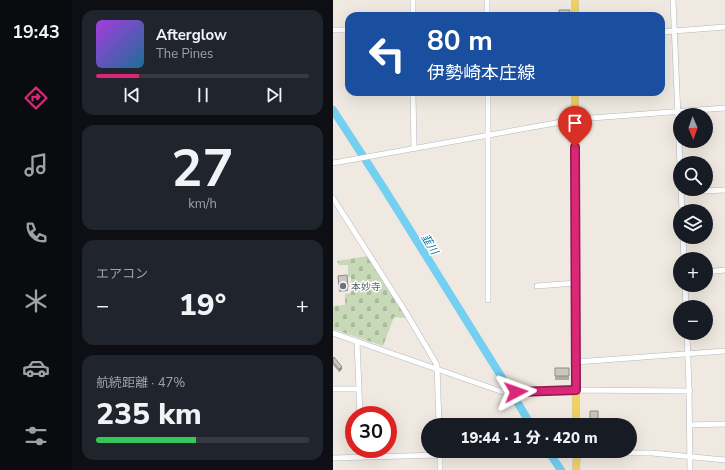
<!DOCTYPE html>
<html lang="ja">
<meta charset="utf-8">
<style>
:root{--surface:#171b24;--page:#20242c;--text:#f1f3f6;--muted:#9ea1a6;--line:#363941;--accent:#db2777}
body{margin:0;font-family:"Nunito Sans","Noto Sans JP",sans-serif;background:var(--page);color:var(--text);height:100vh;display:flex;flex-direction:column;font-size:15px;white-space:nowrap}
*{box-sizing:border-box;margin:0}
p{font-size:13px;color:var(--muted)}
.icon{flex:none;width:22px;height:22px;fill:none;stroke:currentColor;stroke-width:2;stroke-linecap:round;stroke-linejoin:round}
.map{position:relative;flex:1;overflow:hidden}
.drawer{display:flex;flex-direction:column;gap:10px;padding:10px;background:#0d0f14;width:261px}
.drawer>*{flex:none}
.hud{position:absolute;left:12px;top:12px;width:320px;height:84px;border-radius:12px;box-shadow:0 4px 16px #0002;background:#1a4fa0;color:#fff;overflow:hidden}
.needle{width:26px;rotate:178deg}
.fabs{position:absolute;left:340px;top:108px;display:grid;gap:8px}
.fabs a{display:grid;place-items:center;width:40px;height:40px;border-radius:50%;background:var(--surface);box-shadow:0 4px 16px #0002;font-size:20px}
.speed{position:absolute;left:12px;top:406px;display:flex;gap:8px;font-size:20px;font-weight:700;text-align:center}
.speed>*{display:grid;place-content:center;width:52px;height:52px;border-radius:50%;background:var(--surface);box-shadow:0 4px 16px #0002;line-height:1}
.speed .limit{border:6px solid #d22;background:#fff;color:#111}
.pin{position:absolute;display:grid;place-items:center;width:34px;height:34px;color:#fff;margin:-41px -17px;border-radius:50% 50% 50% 0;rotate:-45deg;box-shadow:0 0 4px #0007}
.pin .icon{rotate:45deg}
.me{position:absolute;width:44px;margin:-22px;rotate:86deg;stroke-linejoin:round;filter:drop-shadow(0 0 3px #0008)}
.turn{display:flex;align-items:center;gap:14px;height:84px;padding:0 16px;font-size:18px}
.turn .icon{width:52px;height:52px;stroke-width:2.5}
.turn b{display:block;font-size:28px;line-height:34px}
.big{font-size:30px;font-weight:800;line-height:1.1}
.drawer .tile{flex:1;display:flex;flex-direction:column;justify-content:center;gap:6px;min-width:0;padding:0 14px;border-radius:12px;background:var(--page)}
.drawer .dial{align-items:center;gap:0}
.dial b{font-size:52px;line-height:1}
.song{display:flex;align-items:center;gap:12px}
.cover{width:48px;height:48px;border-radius:6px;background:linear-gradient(135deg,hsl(280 70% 55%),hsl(200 70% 35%))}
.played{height:4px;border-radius:2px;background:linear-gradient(90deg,var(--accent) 20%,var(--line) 20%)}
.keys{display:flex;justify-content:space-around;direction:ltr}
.heat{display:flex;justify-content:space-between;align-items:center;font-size:22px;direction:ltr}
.charge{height:6px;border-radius:3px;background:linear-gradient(90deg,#34c759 47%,var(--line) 0)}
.trip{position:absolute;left:88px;top:418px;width:216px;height:40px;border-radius:20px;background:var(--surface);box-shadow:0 4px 16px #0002;font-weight:800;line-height:40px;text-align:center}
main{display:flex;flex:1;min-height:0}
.dock{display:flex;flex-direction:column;width:72px;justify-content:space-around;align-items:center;background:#090b0e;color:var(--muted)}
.dock .icon{width:28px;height:28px}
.dock .active{color:var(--accent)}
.dock b{font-size:18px;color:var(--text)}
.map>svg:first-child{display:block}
.cemetery{fill:url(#cemetery-stones)}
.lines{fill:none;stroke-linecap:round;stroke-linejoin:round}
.river{stroke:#75cff0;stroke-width:8}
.minor-casing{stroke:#b4b7c1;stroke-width:6}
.major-casing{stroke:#c9c9c9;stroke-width:8}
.minor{stroke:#fff;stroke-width:5}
.major{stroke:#f2d163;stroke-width:7}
.wall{fill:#afaba4}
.shaded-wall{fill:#8e8b86}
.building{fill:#cbc7bf;stroke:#8e8b86}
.route-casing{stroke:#8e194d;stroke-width:10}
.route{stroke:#db2777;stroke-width:7}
.worship-dot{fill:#6b7280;stroke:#fff;stroke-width:1.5}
.labels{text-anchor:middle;stroke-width:3;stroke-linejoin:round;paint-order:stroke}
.worship-label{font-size:10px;fill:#5b616d;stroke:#fff;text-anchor:start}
.water-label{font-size:11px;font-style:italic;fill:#0d6fa3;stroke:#fff}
</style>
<main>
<nav class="dock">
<b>19:43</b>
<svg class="icon active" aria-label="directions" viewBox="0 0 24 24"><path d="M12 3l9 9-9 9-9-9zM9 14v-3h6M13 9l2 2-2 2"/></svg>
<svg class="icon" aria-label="music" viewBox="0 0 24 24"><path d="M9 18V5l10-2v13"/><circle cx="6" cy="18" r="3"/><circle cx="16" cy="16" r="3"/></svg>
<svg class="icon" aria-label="phone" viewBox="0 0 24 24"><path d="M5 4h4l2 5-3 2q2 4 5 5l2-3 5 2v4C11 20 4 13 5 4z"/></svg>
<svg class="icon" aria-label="climate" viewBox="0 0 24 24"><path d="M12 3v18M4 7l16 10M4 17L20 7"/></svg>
<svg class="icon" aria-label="car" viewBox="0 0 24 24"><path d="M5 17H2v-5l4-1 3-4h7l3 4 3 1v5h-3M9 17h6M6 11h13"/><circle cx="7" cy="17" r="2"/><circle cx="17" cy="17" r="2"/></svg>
<svg class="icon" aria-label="filters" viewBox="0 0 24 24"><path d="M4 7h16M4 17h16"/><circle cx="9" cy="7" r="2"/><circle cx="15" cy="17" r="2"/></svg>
</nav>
<section class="drawer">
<div class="tile">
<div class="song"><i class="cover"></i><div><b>Afterglow</b><p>The Pines</p></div></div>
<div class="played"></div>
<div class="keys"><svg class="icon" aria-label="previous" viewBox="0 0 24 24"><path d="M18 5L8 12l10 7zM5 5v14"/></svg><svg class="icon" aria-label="pause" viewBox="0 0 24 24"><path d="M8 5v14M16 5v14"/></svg><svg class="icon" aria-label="next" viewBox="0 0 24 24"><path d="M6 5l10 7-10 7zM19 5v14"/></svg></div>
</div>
<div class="tile dial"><b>27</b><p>km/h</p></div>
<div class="tile"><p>エアコン</p>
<div class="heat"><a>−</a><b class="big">19°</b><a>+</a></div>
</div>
<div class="tile"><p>航続距離 · 47%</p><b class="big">235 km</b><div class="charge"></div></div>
</section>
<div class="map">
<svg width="392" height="470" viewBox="0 0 392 470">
<defs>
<pattern id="cemetery-stones" width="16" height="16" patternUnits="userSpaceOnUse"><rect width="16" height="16" fill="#c8d9b8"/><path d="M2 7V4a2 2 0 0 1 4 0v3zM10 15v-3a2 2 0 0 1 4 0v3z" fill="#acbb9e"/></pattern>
</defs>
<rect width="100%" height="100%" fill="#efe9e1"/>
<path class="cemetery" d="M35 256 74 318 61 317 50 346 0 329V306L12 305V294L18 293V277H15V265H6L4 261Z"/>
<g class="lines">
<path class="river" d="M0 110 52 190 176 389
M180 395 198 425
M215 451 228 470"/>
<g class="minor-casing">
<path id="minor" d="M80 0V16
M154 0V16
M340 0 347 164
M0 30H16
M328 32 392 27
M80 92 81 149
M155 92V300
M0 163 245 119 392 108
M348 190 349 211
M349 192 392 190
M0 198 72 311 104 365 106 425
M350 237 351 259
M373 272 392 270
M352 285 353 307
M204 286 242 283
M0 333 170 392 240 390 357 391
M354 333 356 388 357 470
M24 341 27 415
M243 362 392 351
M0 389H26
M356 425 392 424
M29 449V457
M107 451V470
M244 453H319L392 460
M0 458 210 452"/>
</g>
<g class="major-casing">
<path id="major" d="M242 16V0
M242 92 243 425
M243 470 244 451"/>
</g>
<use href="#minor" class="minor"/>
<use href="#major" class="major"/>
</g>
<path class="wall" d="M5 276 15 287V291L6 292Z
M0 358 9 369 6 372 0 365Z
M222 368H236V380H222Z"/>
<path class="shaded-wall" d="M9 367V369L6 372V369Z"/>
<path class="building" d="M226 10H237L236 16H226Z
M14 275 15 287 6 288 5 276Z
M1 357 9 367 6 369 0 362V358Z
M222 368H236V376H222Z
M257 411H265V425H257Z"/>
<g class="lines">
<g class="route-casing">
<path id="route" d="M183 392 243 390 242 147"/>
</g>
<use href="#route" class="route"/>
</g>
<circle class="worship-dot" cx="10" cy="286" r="4"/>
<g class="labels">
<g class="worship-label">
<text x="18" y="290">本妙寺</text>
</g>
<g class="water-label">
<text transform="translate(97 244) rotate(58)" y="4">韮川</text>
</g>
</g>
</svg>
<div class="fabs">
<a><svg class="needle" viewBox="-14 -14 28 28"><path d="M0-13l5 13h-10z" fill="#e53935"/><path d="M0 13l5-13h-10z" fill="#9ea1a6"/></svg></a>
<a><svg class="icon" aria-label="search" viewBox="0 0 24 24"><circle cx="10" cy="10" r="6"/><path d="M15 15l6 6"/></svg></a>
<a><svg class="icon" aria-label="layers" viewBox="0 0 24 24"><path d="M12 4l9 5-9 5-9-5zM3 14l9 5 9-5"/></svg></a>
<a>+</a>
<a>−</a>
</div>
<div class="speed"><div class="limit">30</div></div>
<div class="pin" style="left:242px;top:147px;background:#d93025"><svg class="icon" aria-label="arrive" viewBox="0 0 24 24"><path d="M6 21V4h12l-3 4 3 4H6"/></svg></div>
<svg class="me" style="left:183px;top:392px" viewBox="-20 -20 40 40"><path d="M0-17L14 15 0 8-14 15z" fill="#db2777" stroke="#fff" stroke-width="4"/></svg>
<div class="trip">19:44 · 1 分 · 420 m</div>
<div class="hud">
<div class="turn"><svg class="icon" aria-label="left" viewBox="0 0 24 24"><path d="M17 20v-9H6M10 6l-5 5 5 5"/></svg><div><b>80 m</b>伊勢崎本庄線</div></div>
</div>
</div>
</main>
